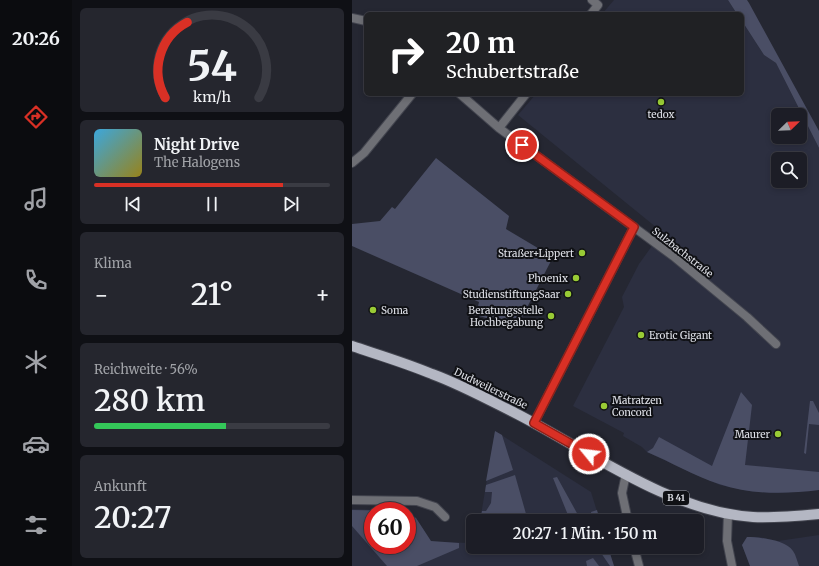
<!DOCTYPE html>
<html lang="de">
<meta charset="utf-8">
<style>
:root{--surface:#1c1d26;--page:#25262e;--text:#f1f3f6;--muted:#a0a2a7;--line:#3a3b43;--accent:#d93025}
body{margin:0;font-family:Merriweather,serif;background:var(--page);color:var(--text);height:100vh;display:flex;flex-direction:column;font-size:15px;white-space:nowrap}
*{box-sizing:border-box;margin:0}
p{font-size:13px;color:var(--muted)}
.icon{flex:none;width:22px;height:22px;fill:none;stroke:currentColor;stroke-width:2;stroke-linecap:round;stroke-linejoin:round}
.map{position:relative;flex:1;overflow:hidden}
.sheet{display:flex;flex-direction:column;gap:8px;padding:8px;background:#0f1015;width:280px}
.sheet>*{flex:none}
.hud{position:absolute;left:12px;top:12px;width:380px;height:84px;border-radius:6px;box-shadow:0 2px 6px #0003,0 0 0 1px var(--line);background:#202124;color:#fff;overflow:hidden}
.needle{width:26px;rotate:67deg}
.controls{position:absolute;left:419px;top:108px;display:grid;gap:8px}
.controls a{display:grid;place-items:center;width:36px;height:36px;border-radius:6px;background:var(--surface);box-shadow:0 2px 6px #0003,0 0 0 1px var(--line);font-size:20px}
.speed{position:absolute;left:12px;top:502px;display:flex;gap:8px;font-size:20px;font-weight:700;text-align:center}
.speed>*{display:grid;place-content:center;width:52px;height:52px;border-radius:50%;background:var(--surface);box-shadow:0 2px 6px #0003,0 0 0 1px var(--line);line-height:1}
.speed .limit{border:6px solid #d22;background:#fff;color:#111}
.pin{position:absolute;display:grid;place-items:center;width:34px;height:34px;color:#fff;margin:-17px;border:2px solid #fff;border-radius:50%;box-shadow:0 1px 4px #0007}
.me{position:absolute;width:44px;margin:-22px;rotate:299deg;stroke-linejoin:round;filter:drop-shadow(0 0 3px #0008)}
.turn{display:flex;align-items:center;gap:14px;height:84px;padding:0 16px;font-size:18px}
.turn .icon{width:52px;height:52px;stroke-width:2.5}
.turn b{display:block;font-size:28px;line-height:34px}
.big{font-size:30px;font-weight:600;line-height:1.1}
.sheet .tile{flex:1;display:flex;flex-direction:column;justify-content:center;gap:6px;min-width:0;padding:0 14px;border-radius:6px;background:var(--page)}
.sheet .dial{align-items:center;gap:0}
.dial svg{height:104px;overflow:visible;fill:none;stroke:var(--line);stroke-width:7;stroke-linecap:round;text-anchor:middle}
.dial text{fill:var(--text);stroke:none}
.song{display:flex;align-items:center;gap:12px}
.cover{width:48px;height:48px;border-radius:6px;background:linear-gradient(135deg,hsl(200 70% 55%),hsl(50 70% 35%))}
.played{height:4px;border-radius:2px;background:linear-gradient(90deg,var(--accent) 80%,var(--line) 80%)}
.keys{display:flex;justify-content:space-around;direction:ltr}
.heat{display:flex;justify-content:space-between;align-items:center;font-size:22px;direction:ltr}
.charge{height:6px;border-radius:3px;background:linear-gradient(90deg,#34c759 56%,var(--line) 0)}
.trip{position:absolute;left:114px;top:514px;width:238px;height:40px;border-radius:6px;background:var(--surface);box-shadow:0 2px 6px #0003,0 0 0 1px var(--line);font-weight:600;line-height:40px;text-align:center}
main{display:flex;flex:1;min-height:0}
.dock{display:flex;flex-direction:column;width:72px;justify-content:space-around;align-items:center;background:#0b0c0f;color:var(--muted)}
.dock .icon{width:28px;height:28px}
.dock .selected{color:var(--accent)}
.dock b{font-size:18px;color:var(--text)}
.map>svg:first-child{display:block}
.built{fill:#2c2f40;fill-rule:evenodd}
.green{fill:#4a4e65}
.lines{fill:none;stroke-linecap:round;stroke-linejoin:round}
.street-casing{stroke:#43454f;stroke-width:10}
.primary-casing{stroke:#43454f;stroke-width:12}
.street{stroke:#6e6f75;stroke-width:8}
.primary{stroke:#b4b7c3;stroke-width:10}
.route-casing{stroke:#8d1f18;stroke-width:10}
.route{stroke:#d93025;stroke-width:7}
.poi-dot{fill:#99cb35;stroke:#101115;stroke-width:1.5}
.labels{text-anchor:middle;stroke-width:4;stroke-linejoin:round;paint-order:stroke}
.shield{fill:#101115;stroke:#a1a3a9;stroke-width:1}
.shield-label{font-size:9px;font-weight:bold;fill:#dfe1e8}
.poi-label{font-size:10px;fill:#dfe1e8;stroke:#101115;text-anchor:end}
.street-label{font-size:10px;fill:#dfe1e8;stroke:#101115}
</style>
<main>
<nav class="dock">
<b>20:26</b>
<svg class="icon selected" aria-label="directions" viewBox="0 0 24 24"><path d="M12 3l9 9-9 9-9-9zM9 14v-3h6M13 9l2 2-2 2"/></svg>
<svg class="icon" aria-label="music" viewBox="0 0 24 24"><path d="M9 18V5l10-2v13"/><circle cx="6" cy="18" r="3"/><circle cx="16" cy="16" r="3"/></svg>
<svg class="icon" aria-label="phone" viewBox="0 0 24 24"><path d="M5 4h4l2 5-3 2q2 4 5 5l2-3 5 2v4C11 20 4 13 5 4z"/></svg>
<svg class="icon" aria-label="climate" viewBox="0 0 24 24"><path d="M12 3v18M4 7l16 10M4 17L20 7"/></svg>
<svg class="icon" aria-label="car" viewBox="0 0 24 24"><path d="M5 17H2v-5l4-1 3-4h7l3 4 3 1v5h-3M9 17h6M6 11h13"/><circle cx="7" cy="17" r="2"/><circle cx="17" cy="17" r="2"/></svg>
<svg class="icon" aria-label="filters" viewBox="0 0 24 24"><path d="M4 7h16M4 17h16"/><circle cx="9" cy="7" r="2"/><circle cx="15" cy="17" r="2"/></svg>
</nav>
<section class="sheet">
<div class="tile dial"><svg viewBox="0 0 100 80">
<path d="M14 69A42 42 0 1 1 86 69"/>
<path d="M14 69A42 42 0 0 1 31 11" stroke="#d93025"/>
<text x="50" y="56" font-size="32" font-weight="700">54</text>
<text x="50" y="72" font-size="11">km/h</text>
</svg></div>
<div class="tile">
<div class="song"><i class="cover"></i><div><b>Night Drive</b><p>The Halogens</p></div></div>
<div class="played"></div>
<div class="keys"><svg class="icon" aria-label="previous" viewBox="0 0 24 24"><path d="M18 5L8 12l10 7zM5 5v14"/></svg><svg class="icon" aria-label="pause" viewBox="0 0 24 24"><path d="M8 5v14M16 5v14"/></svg><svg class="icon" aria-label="next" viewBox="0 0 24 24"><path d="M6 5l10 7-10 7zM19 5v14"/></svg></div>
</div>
<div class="tile"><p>Klima</p>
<div class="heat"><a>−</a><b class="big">21°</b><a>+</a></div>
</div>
<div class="tile"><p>Reichweite · 56%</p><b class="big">280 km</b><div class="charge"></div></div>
<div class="tile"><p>Ankunft</p><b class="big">20:27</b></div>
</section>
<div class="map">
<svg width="467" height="566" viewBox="0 0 467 566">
<rect width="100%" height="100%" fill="#252732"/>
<path class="built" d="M262 0H376L385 14H250Z
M390 21 412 55 424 63 467 148V490L428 493 396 491 368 485 340 473 295 452 290 447 271 436 272 433 221 406 272 307 270 297 287 264 310 232 166 115 184 94H390ZM426 115H448V137H426ZM426 159H448V181H426Z
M143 431 239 492 248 521H128Z
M0 509 51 511H21V545H55V512L64 518 79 542 121 543V547H256L262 566H0Z
M467 535V566H398L390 545 395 537H407L426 541Z"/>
<path class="green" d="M376 0H395L397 3 467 131V148L424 63 412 55 390 21V14H385Z
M84 158 157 216 154 229 201 257 165 327 124 315 127 302 0 246V224L28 221 40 207 43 209Z
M389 392 400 405 393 465 467 472V490C434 494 399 495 367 484 342 476 319 462 295 452L301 448 307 437 360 466Z
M458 401H461L467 413V425L457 424 454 454 452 453Z
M143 431 150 435 161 470 134 481Z
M163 475 176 521H128L130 511H134L139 503 140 492H133L134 485Z
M205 477 226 515 230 514 231 521H215L218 520 201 478Z
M0 510 51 511H21V545H55V512L64 518 79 541 107 543V548L65 566H35L0 526Z
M245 510 248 521H240L239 512Z
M395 537C407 537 434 540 441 551 444 555 445 561 447 566H398L390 545Z
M247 547H256L262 566H258L249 553Z
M241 558 247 566H235L234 561Z"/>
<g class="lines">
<g class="street-casing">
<path id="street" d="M239 14 246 5 240 0
M0 18 14 21
M108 94 147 128 321 256 395 317 424 344
M147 128 174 94
M0 163 12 153 60 94
M182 423 282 227
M274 474 270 493 276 521
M0 500 65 501 83 507 93 517
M376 513 375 541 380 566
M282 547 287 566"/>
</g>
<g class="primary-casing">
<path id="primary" d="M0 346C27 355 54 363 80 374 110 385 139 401 167 415 238 452 320 512 401 517 423 518 445 516 467 514"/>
</g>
<use href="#street" class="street"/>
<use href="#primary" class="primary"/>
</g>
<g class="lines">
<g class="route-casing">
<path id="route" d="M170 145 282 227 182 423 237 454"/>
</g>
<use href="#route" class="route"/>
</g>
<g class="poi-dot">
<circle cx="309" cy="102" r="4"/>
<circle cx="230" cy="253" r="4"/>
<circle cx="224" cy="278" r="4"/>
<circle cx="216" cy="294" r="4"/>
<circle cx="21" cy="310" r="4"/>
<circle cx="199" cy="316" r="4"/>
<circle cx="289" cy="335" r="4"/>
<circle cx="252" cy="406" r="4"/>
<circle cx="426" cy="434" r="4"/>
</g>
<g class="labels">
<rect class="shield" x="311" y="491" width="26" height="14" rx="3"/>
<g class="shield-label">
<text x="324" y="501">B 41</text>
</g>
<g class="poi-label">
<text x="309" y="118" text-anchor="middle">tedox</text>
<text x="222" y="257">Straßer+Lippert</text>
<text x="216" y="282">Phoenix</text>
<text x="208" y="298">StudienstiftungSaar</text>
<text x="29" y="314" text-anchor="start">Soma</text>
<text x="191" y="314">Beratungsstelle<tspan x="191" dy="12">Hochbegabung</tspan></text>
<text x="297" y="339" text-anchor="start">Erotic Gigant</text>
<text x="260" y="404" text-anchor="start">Matratzen<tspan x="260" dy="12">Concord</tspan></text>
<text x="418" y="438">Maurer</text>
</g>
<g class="street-label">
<text transform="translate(331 252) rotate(38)" y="4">Sulzbachstraße</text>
<text transform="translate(139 388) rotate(26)" y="4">Dudweilerstraße</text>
</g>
</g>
</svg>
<div class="controls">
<a><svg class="needle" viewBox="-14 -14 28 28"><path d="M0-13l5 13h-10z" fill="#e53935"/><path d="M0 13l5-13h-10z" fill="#a0a2a7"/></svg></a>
<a><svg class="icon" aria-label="search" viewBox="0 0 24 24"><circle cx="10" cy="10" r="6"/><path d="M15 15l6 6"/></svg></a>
</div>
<div class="speed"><div class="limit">60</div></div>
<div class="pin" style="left:170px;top:145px;background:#d93025"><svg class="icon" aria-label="arrive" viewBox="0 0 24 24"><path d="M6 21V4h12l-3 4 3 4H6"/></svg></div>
<svg class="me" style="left:237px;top:454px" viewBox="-20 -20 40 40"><circle r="17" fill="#d93025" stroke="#fff" stroke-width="3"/><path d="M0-11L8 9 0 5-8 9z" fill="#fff"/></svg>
<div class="trip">20:27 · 1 Min. · 150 m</div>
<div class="hud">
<div class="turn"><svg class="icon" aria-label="right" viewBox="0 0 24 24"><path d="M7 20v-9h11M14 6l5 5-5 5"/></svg><div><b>20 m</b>Schubertstraße</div></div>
</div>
</div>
</main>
